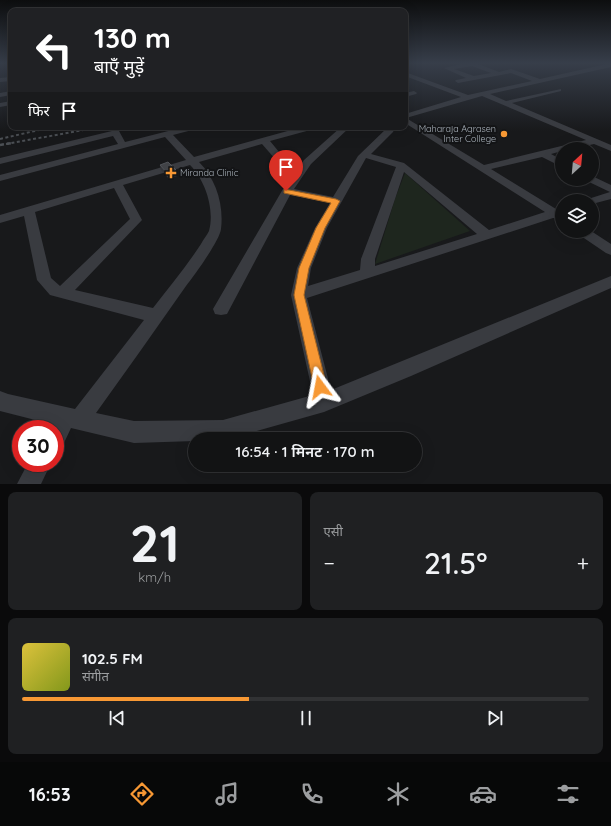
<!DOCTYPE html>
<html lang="hi">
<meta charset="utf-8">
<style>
:root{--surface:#121314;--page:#1f2022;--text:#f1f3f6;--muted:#9c9ea0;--line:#313234;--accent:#f79834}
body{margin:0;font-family:Quicksand,"Noto Sans Devanagari",sans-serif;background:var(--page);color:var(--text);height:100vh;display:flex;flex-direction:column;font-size:15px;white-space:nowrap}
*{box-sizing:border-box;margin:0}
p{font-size:13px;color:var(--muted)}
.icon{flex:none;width:22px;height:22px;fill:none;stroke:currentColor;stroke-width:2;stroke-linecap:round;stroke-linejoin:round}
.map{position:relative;height:484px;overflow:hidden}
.drawer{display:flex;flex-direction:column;gap:8px;padding:8px;background:#0a0a0b;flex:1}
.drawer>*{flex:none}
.hud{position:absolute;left:8px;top:8px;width:400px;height:122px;border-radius:8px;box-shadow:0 4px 16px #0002,0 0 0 1px var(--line);background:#202124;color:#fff;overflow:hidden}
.needle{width:26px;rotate:26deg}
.fabs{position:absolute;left:555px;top:142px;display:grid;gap:8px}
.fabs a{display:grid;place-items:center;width:44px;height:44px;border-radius:50%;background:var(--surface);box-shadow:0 4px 16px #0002,0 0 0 1px var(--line);font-size:20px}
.speed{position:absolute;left:12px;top:420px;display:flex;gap:8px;font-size:20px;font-weight:700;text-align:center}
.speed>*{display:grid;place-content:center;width:52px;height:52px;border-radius:50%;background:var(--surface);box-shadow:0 4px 16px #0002,0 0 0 1px var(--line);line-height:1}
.speed .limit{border:6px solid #d22;background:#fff;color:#111}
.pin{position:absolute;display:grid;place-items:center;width:34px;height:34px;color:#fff;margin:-41px -17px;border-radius:50% 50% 50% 0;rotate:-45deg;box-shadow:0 0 4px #0007}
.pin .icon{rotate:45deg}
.me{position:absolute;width:44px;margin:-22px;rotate:347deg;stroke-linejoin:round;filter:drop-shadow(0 0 3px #0008)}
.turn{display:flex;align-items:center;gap:14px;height:84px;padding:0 20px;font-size:18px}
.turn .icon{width:52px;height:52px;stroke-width:2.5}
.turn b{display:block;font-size:28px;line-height:34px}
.then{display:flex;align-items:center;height:38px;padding:0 20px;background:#0003;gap:8px;font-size:15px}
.big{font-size:30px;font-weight:600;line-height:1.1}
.drawer .widget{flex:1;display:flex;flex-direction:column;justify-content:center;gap:6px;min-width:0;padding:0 14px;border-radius:8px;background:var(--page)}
.drawer .dial{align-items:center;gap:0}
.dial b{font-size:52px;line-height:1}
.song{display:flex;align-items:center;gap:12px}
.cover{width:48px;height:48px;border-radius:6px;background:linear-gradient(135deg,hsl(50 70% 55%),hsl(70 70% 35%))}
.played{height:4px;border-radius:2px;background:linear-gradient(90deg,var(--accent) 40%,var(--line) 40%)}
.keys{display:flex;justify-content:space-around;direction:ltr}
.heat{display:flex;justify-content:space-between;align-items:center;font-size:22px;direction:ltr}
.drawer .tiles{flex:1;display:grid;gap:8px;grid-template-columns:1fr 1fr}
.widget:last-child{grid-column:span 2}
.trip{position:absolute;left:188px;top:432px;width:234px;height:40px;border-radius:20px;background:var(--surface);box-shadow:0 4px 16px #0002,0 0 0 1px var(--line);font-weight:600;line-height:40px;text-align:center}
.tabs{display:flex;height:64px;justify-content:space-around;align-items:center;background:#070808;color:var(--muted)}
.tabs .icon{width:28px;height:28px}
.tabs .current{color:var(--accent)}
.tabs b{font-size:18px;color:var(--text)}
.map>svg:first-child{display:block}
.green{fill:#1e261e}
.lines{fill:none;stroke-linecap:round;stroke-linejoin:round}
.minor{fill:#393b40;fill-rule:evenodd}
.rail-far1{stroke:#4c5055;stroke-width:2;stroke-dasharray:3 2.5;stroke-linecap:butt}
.rail{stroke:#4c5055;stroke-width:2.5;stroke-dasharray:4 3;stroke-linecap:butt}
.wall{fill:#343539}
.shaded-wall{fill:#232427}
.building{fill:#414347;stroke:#515459}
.route{fill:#f79834;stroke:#a16322}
.poi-dot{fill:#f79834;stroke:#131416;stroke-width:1.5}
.labels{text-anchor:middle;stroke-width:4;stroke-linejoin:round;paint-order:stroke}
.far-poi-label{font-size:9px;fill:#aab2bb;stroke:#131416;text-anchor:end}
</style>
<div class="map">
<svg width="611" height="484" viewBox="0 0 611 484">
<rect width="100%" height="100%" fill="#18191b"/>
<path class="green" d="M405 173 470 231 375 264 395 199Z"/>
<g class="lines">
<path class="minor" d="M465 63H476L499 72 511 69 540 79 611 63V67L490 94 506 101 561 89V91L512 103 611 145V151L594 144 572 149H562V151L551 154 562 160V167L542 157 491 169 556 209 562 207V219L553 218 307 298 331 390 611 276V288L411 376 324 412 228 439H195V441L134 443 71 428 63 445 55 448V429H48L51 424 0 411V391L8 394 75 409 144 320 50 295 37 280 24 216 0 223V215L186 160 165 137 0 181V175L118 144 113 136 0 164V158L116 130 119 131 125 142 184 127H197L196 129 173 135 194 157 302 127H315L314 129 270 141 284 158 282 160H276L262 144 199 162C216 179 224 205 221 229 220 240 194 276 186 286 156 329 126 371 96 413L134 421 223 420 313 395 291 295 297 268 315 228 330 203 290 195 227 314 221 315 215 314 213 309 283 189 304 160 341 127H350L311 164 294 189 333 197 358 156 387 128H390L394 130 393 132 371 154 404 163 489 230 545 212 405 123V114L461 97 405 76V72L468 95 532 81 511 73 458 83 455 81 456 80 466 78 444 68ZM472 66 491 73 474 76 454 69ZM482 96 586 140 484 165 406 118ZM366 158 396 167 361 259 360 270 308 286 311 268 327 228ZM190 165C205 180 215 209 209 231 207 235 203 240 201 244 186 267 169 287 153 308L75 290 142 220 123 185ZM404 172 477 234 375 266V259ZM114 188 130 219 60 286 51 278 35 212Z
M11 77V81L0 82V78Z
M11 91V95L0 97V93Z
M414 91 417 93 416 94 405 97V93Z
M11 101V105L0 107V103Z
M592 176 611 185V199L592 204V201H586L588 199 610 192 587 181 586 179H592Z
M576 231H591L611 244V255L606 253 578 234Z
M28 463H51L41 484H17Z"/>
<path class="rail-far1" d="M0 139 52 127
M6 144 100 127"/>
<path class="rail" d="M0 145 12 143"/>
</g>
<path class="wall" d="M160 165 177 176 169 179 161 170Z"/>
<path class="shaded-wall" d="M176 170 177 176 169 179 167 173Z"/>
<path class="building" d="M168 162 176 170 167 173 160 165Z"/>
<linearGradient id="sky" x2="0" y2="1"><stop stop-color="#0d0e0f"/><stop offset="0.48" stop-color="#373e4a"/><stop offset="1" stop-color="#373e4a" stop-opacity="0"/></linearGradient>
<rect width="611" height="131" fill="url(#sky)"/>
<path class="route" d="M284 189 336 199 340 201 325 228 309 268 304 295 327 387 325 392 320 394 316 392 314 387 294 295 299 268 316 228 331 203 284 193Z"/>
<g class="poi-dot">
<circle cx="504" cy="134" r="4"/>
<path d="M169 167h4v4h4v4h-4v4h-4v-4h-4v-4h4z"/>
</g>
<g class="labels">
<g class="far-poi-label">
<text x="496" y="132">Maharaja Agrasen<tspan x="496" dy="10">Inter College</tspan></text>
<text x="180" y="176" text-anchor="start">Miranda Clinic</text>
</g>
</g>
</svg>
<div class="fabs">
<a><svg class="needle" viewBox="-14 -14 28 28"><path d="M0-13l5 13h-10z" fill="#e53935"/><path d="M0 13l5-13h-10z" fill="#9c9ea0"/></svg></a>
<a><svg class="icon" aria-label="layers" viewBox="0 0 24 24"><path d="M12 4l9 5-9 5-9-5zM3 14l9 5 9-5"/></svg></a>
</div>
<div class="speed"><div class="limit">30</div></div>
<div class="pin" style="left:286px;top:191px;background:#d93025"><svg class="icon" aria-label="arrive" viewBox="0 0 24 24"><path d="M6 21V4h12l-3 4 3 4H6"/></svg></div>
<svg class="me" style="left:320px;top:387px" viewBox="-20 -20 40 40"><path d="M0-17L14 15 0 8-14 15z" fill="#f79834" stroke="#fff" stroke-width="4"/></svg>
<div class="trip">16:54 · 1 मिनट · 170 m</div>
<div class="hud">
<div class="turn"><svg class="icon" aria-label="left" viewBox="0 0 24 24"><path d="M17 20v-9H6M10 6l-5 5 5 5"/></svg><div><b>130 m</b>बाएँ मुड़ें</div></div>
<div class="then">फिर<svg class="icon" aria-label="arrive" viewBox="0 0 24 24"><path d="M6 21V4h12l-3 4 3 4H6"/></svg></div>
</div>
</div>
<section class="drawer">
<div class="tiles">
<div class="widget dial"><b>21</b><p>km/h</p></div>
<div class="widget"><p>एसी</p>
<div class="heat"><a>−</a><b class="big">21.5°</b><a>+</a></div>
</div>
<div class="widget">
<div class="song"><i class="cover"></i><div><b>102.5 FM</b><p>संगीत</p></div></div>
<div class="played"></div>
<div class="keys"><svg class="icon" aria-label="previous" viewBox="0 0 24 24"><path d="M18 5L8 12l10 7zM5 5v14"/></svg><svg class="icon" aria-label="pause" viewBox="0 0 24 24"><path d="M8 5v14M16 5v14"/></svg><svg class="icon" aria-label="next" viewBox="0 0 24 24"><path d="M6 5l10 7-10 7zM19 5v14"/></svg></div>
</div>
</div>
</section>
<nav class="tabs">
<b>16:53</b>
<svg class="icon current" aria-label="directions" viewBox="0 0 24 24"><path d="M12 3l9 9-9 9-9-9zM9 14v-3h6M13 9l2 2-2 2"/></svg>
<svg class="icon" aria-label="music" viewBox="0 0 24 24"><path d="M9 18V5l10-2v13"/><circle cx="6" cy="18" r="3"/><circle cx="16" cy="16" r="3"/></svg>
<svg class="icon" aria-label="phone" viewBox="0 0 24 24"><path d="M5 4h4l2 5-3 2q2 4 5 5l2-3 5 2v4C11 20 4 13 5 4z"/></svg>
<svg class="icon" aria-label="climate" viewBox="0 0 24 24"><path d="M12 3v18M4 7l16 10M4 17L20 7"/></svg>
<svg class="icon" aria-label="car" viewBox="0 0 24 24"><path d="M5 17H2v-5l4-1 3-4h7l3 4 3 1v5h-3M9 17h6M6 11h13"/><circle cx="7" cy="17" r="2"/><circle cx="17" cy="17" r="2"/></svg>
<svg class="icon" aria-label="filters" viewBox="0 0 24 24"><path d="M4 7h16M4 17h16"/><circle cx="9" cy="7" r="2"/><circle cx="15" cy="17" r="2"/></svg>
</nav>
